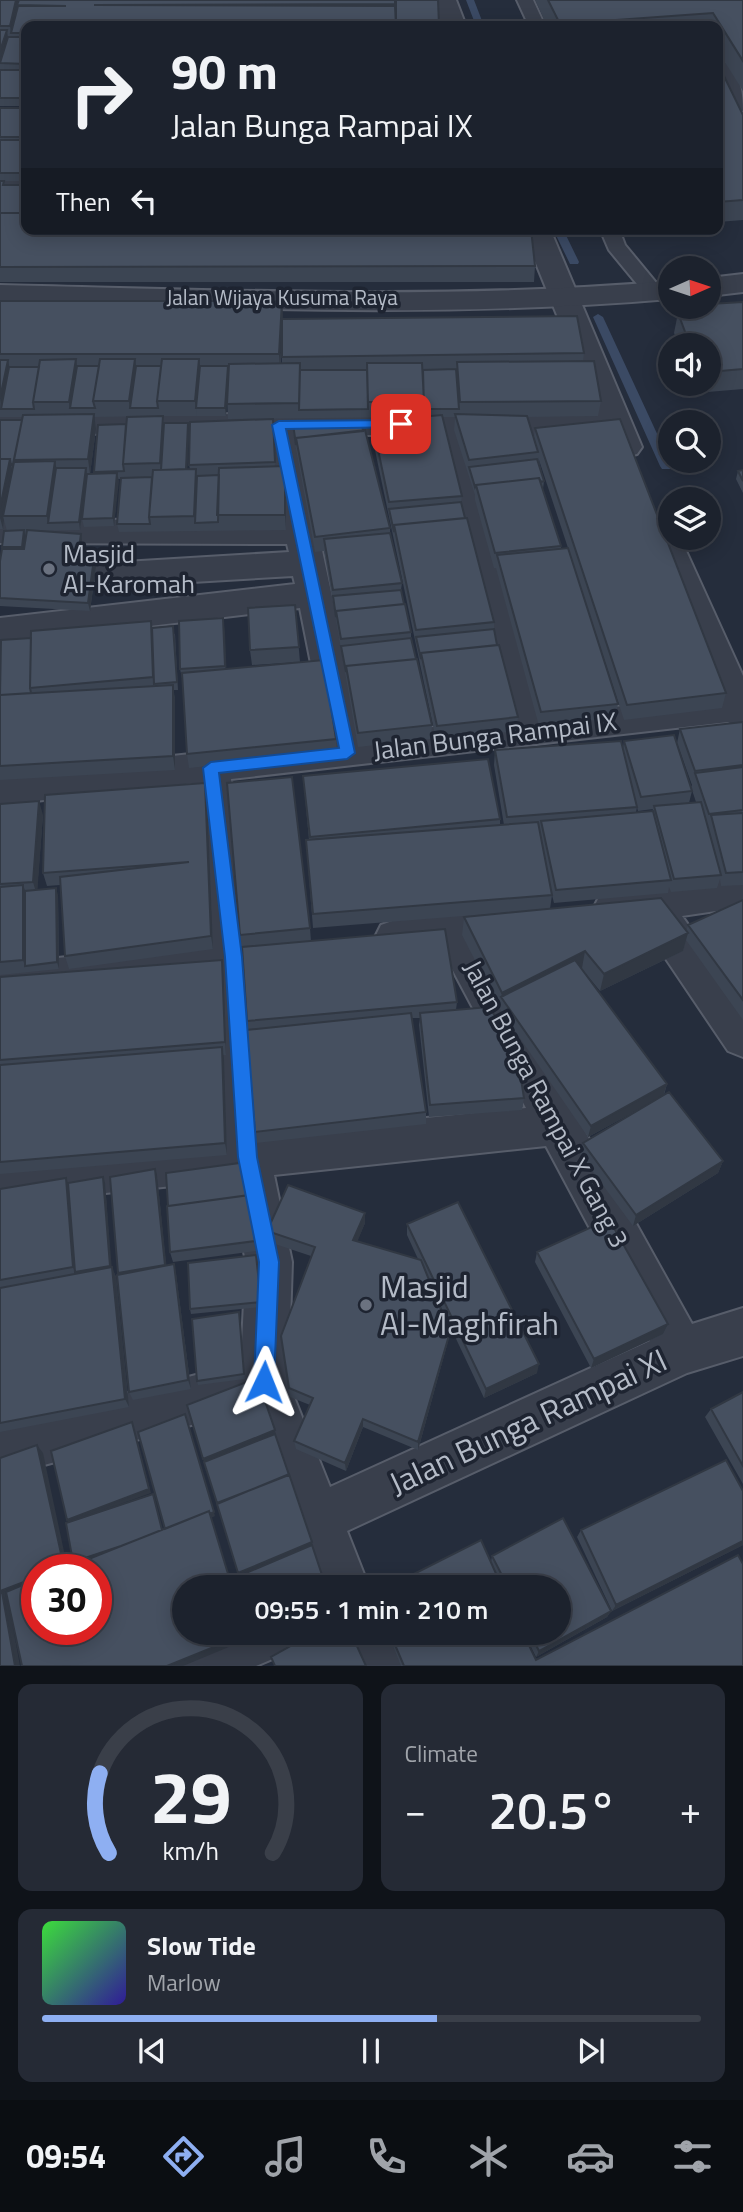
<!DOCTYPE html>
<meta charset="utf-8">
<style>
:root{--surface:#1c222d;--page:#252a35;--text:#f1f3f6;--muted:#a0a4aa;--line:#3a3f49;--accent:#8eaff2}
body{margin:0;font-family:"Titillium Web",sans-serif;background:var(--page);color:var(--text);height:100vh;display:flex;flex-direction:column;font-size:26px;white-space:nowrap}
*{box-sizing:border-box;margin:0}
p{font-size:23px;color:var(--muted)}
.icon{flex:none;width:38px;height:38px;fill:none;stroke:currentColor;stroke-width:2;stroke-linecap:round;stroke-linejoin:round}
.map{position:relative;height:1666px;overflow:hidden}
.drawer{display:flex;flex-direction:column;gap:18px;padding:18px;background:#0f1319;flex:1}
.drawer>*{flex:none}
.guide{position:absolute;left:21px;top:21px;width:702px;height:214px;border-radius:14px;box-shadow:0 4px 18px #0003,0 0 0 2px var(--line);background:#1c222d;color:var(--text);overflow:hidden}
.needle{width:46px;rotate:87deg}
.tools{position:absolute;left:658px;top:256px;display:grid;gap:14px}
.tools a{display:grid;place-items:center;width:63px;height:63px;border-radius:50%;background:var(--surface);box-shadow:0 4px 18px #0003,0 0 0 2px var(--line);font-size:35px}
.speed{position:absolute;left:21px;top:1554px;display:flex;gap:14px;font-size:35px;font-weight:700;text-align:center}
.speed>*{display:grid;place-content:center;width:91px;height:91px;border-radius:50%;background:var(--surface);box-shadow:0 4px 18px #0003,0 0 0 2px var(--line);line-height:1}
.speed .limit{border:10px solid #d22;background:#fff;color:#111}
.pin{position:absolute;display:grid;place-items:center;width:60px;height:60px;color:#fff;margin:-30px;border-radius:14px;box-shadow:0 4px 10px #0006}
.me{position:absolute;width:77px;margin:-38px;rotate:2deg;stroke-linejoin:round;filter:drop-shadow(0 0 5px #0008)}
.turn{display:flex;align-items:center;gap:24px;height:147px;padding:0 35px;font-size:32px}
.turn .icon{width:91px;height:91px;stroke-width:2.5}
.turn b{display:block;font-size:49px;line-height:60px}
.then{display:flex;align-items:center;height:66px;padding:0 35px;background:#0003;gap:14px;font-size:26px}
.big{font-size:52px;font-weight:600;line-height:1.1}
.drawer .tile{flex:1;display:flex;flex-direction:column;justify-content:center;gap:10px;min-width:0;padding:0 24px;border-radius:14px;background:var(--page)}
.drawer .dial{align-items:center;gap:0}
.dial svg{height:182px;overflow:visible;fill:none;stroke:var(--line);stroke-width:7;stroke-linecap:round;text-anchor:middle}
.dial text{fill:var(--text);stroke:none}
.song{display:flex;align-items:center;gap:21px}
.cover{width:84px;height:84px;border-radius:10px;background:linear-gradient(135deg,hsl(120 70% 55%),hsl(250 70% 35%))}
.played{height:7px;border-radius:4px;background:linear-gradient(90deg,var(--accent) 60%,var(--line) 60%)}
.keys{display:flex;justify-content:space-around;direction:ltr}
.heat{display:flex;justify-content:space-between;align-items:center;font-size:38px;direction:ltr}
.drawer .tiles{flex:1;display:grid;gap:18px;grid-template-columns:1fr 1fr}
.tile:last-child{grid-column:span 2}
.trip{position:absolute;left:172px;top:1575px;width:399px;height:70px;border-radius:35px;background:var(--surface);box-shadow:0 4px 18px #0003,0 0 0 2px var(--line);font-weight:600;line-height:70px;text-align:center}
.dock{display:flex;height:112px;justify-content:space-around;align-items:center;background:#0b0e12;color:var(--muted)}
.dock .icon{width:49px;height:49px}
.dock .active{color:var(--accent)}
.dock b{font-size:32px;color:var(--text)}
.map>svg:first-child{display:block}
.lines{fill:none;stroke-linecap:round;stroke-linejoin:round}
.stream{fill:#3b4a64;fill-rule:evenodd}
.service-casing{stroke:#575d6a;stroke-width:4}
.minor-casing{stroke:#575d6a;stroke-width:4}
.tertiary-casing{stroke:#575d6a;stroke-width:4}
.service{fill:#393f4c;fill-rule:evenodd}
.minor{fill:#393f4c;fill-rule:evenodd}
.tertiary{fill:#393f4c;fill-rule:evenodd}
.wall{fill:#3c4553;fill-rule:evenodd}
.shaded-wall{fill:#313843}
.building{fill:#465060;stroke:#313843;stroke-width:2}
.route{fill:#1a73e8;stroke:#114b97;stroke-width:2}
.worship-dot{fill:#6b7280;stroke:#1e2431;stroke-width:2.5}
.labels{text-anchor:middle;stroke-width:7;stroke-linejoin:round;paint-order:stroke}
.far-street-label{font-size:21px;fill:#b4bbc7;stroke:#1e2431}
.poi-label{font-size:26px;fill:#b4bbc7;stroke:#1e2431;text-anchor:start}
.street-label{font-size:26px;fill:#b4bbc7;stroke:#1e2431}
.near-poi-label{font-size:32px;fill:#b4bbc7;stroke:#1e2431;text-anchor:start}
.near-street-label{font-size:32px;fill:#b4bbc7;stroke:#1e2431}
</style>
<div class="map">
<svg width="743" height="1666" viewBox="0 0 743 1666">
<rect width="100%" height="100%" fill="#252d3c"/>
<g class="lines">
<path class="stream" d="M466 0H474L484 26H476Z
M553 229H563L579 262 578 264H570Z
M598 314 603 317 672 466 670 469H662L660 466 593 317Z"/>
<g class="service-casing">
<path id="service" d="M517 0H533L545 26H529Z
M718 59C740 65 743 93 743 111 727 107 717 73 718 59Z
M600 229H619L625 245 663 291 660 295H646L609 250Z"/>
</g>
<g class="minor-casing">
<path id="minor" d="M432 0H456L466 26H442Z
M0 176H26V192H0Z
M522 229H550L642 447 637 454 626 457 615 454 606 436H468L540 715 716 696 648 542 653 534 670 532V537H679L682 542 743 676V730L728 722 231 779 251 937 272 942 278 954 272 966 255 972 268 1134 526 1108 441 948 395 954 381 949 375 937 381 925 395 920 515 905 529 910 535 922 529 934 480 943 692 1324 743 1308V1356L687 1373 347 1531 369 1587H317L250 1409 0 1477V1427L241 1363 246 1262 230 1180 0 1204V1162L225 1139 214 976 0 1000V964L211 942 194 783 0 805V775L326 739 300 608 0 644V618L295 584 293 576 108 587 96 584 91 575 96 566 108 563 289 552 287 544 0 543V519L283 521 265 435 0 433V413L598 416ZM297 435H436L504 719 362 735ZM546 1146 650 1341 330 1487 288 1382 292 1262 274 1175Z
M743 875V907L682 916 743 1003V1057L728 1051 641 922 613 926 599 921 593 909 599 897 613 892Z
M208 1633H296L289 1652 256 1666H167L175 1647Z
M338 1633H392L407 1666H352Z"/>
</g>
<g class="tertiary-casing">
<path id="tertiary" d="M743 274V292L709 296V278Z
M670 281V299C448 318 223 308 0 303V285C223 290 448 300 670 281Z"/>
</g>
<use href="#service" class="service"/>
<use href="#minor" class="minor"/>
<use href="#tertiary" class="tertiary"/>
</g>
<path class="wall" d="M0 0H438L439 26H26V106H0Z
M535 0H743V91L718 51V26H547Z
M718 73 743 115V220L718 222Z
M0 108H26V181H4L5 185 535 266 534 282H0Z
M0 301 283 319 584 353 583 361 601 401 598 416 527 417 534 437 535 428 726 693 722 708 624 720 579 582 618 704 615 718 539 726 496 568H494L475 500V495L454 430 455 417H442L462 496 461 502 494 622V629L497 645 518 717 516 731 436 740 372 436V421L418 417 228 419 227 395 226 416H163L164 423H188L189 431 187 469H190L189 465 273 419 275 467 286 481V530L119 532 117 524 121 479H118L114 526 84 527 82 519 85 495 80 530 35 531 82 542V548L97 559 90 611 0 606V561L2 547 7 531 4 520 3 529H0V420H22V417H0ZM282 324V364H281ZM155 416 126 424 94 472V474H90L96 429 94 417ZM538 457 568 548H561V546L543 489 544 481Z
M743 302V389L696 393 693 383H709V345H679L674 333 678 313 698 311 699 306H709Z
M293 424 390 528V533L402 583 401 590 404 604 411 632V639L432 725 431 739 358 747 324 551 315 552 293 432Z
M743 470V493L736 479 738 471Z
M295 605 300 662 252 665 250 650Z
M223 618 226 669 336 739 337 753 189 768 187 754 183 683 180 669Z
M152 628 175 634 178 690H173L175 699V770L0 780V638L1 640Z
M743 722V885L721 886 720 879 717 888 671 892 669 887 668 893 554 903 552 895 550 909 313 928 306 840H309L303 776 500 819V825H504L494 765 495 750 623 748 624 741 692 791 689 803 696 802 691 787 692 785 677 743 680 729ZM637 807 638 811 653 809 652 811 636 812Z
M207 796 213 949 69 969 65 956 60 885 47 886 43 873Z
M0 804 43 815 37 890 58 895 59 969 0 975Z
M743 900V1020L686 940 683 951 600 991 581 968 667 1084 664 1095 723 1161 718 1173 633 1226 580 1154 583 1143 645 1106 588 1137 500 1009 462 935 464 917 686 931 688 925Z
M310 928 311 941 457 1002 456 1010 524 1098 522 1110 429 1117 419 1025 420 1018H412L426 1112V1124L256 1143 240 935Z
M223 973 226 1055H223L227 1155 0 1174V977Z
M247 1162 256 1251 173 1262 170 1252Z
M157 1175 166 1265 174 1264 176 1274 191 1389 133 1400 129 1392 118 1273Z
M103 1177 105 1183 111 1267 116 1277 129 1407 0 1432V1189L68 1183Z
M365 1223 357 1241 418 1259 407 1235V1224L537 1373 484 1398 432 1288 448 1341 418 1450 363 1427 346 1471 296 1449 294 1441 310 1405 290 1397 281 1336 311 1256 269 1242 267 1231Z
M537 1252 668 1324 663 1334 591 1368 535 1262Z
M257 1260 261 1307 191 1314 190 1309Z
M239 1312 245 1379 198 1385 197 1381Z
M743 1392V1484L705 1417 711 1409Z
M743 1491V1545L612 1611 577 1537 581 1530Z
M492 1556 611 1611 607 1617 536 1657 524 1633H558V1587H388L491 1562Z
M388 1633H523L536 1660 743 1666H401Z"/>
<path class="shaded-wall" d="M16 0H23L17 5 19 13 11 33 10 26Z
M7 30 9 45 0 63V51Z
M282 301 283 316 280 370 279 354Z
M76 359 78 374 70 408 69 402Z
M135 359 137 374 130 408 129 401Z
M199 359 201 374 196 408 197 416 195 401Z
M8 360 11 375 1 409 0 398Z
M228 366 229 374 226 416 225 408Z
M94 414 96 429 90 474 88 459Z
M188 423 189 431 187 477 186 469Z
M10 459 13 474 3 516 4 520 3 529 0 518V508Z
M55 461 58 476 48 523 47 516Z
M285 466 286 481V530L285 515Z
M86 468 87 476 80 530 79 522Z
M117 473 119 481 114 526 113 518Z
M24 530 26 538 24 554 22 547Z
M81 534 82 542 81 556 79 548Z
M95 551 97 559 90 611 88 603Z
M223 618 225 633 227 681 225 666Z
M173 685 175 699V770L173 756Z
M205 783 207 796 213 949 211 936Z
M39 801 43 815 37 896 33 882Z
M23 885 28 898 25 966 23 960Z
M56 888 58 895 59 969 57 962Z
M688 933 683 951 600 991 604 974Z
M585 951 582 968 501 997 502 993Z
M222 960 223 973 226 1055 225 1042Z
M222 1047 224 1059 227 1155 225 1143Z
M667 1084 663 1096 588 1137 591 1126Z
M723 1161 718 1173 633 1226 636 1215Z
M155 1169 157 1175 167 1270 165 1265Z
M103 1177 105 1183 112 1271 110 1266Z
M66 1178 70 1189 75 1272 73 1267Z
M365 1213V1223L354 1250 353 1240Z
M174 1264 176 1274 191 1389 188 1380Z
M112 1267 116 1277 129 1407 125 1399Z
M668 1324 663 1334 591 1368 594 1359Z
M450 1332 448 1341 418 1450V1442Z
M539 1364 537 1373 484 1398 486 1389Z
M185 1414 215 1516 211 1518Z
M363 1419V1427L346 1471 345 1463Z
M132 1422 151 1493 69 1523 67 1520Z
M275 1430 276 1439 205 1466 203 1459Z
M37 1445 43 1453 68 1570H57Z
M153 1494 164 1536 76 1566 73 1562Z
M743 1541V1545L612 1611 616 1605Z
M312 1542 313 1549 240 1579 238 1573Z
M37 1577V1585L8 1598 20 1666H15L0 1599V1591Z
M611 1611 607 1617 536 1657 539 1651Z
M246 1633 248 1639 183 1666H167Z"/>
<path class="building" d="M0 0H16L10 26H0Z
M19 0H395V4L94 5 395 6 396 26H26V33H11L18 6H66L17 5Z
M396 0H438L439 25H396Z
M548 0H743V61L713 13 560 24Z
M0 30H7L0 51Z
M8 37H26V64L0 63Z
M0 70H26V98H0Z
M722 72 743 115V200L718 202V73Z
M0 108H26V137H0Z
M0 140H26V173H0Z
M0 181H4L3 185H26V213H0Z
M0 213H26V229H531L535 266 0 267Z
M0 301H282L279 354H0Z
M743 302V369L709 372V345H690L678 313 702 311 700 306H709V304Z
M577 316 584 353 282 357V319Z
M76 359 69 402H33L40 360Z
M100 359H135L129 401H93Z
M162 359H199L195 401H157Z
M0 360H8L0 398Z
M594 361 601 401 460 402 457 362Z
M300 363 299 403 227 404 229 364Z
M367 363H422L424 402H368Z
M77 366H99L93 401 95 408H70Z
M136 366H161L157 401 158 408H130Z
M200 366H228L225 408H196Z
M9 367H39L33 402 34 409H1Z
M456 369 459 409H424L423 370Z
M300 370H367L368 409 299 410Z
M94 414 88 459 14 460 23 415Z
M455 414 527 416 538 452 469 460Z
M442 415 462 496 389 502 372 421Z
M163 416 160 463 123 464 127 417Z
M273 419 275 462 189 465 190 422Z
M620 419 726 693 627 705 535 428Z
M0 420H22L13 464 11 465 10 459H0Z
M164 423H188L186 469 161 470Z
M362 423 363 431 296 438V445L293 424Z
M126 424 123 464 124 471 94 472 98 425Z
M365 430 390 528 315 537 296 438Z
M0 459H10L0 508Z
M537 459 544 481 541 482 539 478 476 485 475 487 469 467Z
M55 461 47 516H3L14 462Z
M285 466V515H217L219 468Z
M56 468H86L79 522 48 523Z
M196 469 194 516 149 517 153 470Z
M743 470V481L738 471Z
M117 473 113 518 82 519 87 474Z
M219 475 218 522 195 523 197 476Z
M152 477 149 517 150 524H117L121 478Z
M539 478 561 546 495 553 476 485Z
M461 502 465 518 394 525V532L389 509Z
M467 518 494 622 416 630 394 525Z
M24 530 22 547H2L4 531Z
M27 530 81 534 79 548 95 551 88 603 0 598V561L2 549H24Z
M390 533 402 583 333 590 324 539Z
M568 548 618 704 541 712 497 555Z
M401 590 404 604 336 611V617L333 596Z
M405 604 411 632 341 639 336 611Z
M295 605 299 647 250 650 248 608Z
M223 618 225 666 180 669 179 621Z
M151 621 153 677 30 688 31 631Z
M173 626 177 682 154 684 152 628Z
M494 629 497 645 421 653V659L416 637Z
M31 638 30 688 31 693 0 695 1 640Z
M411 638 416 659 346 666V672L341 646Z
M499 645 518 717 437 726 421 653Z
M417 659 432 725 358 733 346 666Z
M324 660 336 739 187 754 182 673Z
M173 685V756L0 766V695Z
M743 722V765L695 771 680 729Z
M674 735 692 791 641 797 624 741Z
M621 741 637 807 507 817 495 750Z
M488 759 500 819 310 837 303 776Z
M743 767V810L709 814 695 773Z
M292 777 310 928 240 935 227 783Z
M205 783 211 936 65 956 60 877 189 862 43 873 45 795Z
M39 801 33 882 0 884V804Z
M701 802 721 875 674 879 654 806Z
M653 811 671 880 556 890 541 821Z
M743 813V872L726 873 711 815Z
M538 822 552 895 313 914 306 840Z
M23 885V960L0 962V887Z
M56 888 57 962 25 966V891Z
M661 898 688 933 604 974 585 951 502 993 464 917Z
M743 900V1000L688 925Z
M445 929 457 1002 247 1021 242 947Z
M222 960 225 1042 0 1060V977Z
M575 960 667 1084 591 1126 501 997Z
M489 1007 516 1047 524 1098 430 1105 420 1013Z
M411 1013 426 1112 255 1132 246 1030Z
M222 1047 225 1143 0 1162V1065Z
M669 1092 723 1161 636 1215 583 1143Z
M247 1162 251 1200 250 1195 168 1206 166 1173Z
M155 1169 165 1265 118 1273 110 1177Z
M103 1177 110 1266 75 1272 68 1183Z
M66 1178 73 1267 0 1280V1189Z
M288 1185 365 1213 353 1240 421 1260 450 1332 418 1442 363 1419 345 1463 294 1441 313 1398 289 1388 281 1336 315 1247 267 1231Z
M250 1195 255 1241 170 1252 167 1206Z
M458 1202 539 1364 486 1389 407 1224Z
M609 1219 668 1324 594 1359 537 1252Z
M256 1255 261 1302 190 1309 188 1263Z
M174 1264 188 1380 129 1392 117 1275Z
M112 1267 125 1399 0 1423V1288Z
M239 1312 244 1374 197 1381 192 1319Z
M257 1378 275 1430 203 1459 187 1405Z
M743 1392V1466L711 1409Z
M185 1414 214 1512 210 1514 209 1511 165 1529 138 1432Z
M132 1422 149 1489 67 1520 51 1451Z
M275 1434 289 1475 217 1503 204 1462Z
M37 1445 64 1567 57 1570H37V1577L0 1591V1458Z
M726 1460 743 1491V1541L616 1605 581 1530Z
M289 1474 312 1542 238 1573 217 1504Z
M153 1494 162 1530 121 1546 73 1562 66 1523Z
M209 1511 232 1587H184V1633L246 1634 167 1666H22L6 1592 37 1579V1629H96V1570H61Z
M563 1518 611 1611 539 1651 530 1633H558V1587H508L492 1556Z
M481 1540 502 1587H388Z
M312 1545 326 1587H242L239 1576Z
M738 1555 743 1564V1666H404L390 1633H523L536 1660Z
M2 1592 15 1666H0V1593Z
M314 1633H351L366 1666H275L271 1657Z"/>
<path class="route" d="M401 420 407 424 405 427 286 429 355 753 347 759 219 773 242 957 257 1157 279 1262 274 1382 271 1389 264 1392 257 1389 254 1382 259 1262 238 1157 225 957 203 768 211 762 339 748 272 425 279 421Z"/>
<g class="worship-dot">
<circle cx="49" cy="569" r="7"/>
<circle cx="366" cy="1305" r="7"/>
</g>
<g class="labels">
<g class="far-street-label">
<text x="282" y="305">Jalan Wijaya Kusuma Raya</text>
</g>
<g class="poi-label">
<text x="63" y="563">Masjid<tspan x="63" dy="30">Al-Karomah</tspan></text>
</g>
<g class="street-label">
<text transform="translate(495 736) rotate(-7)" y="9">Jalan Bunga Rampai IX</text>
<text transform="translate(546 1104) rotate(62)" y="9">Jalan Bunga Rampai X Gang 3</text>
</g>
<g class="near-poi-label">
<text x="380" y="1298">Masjid<tspan x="380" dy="37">Al-Maghfirah</tspan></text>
</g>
<g class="near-street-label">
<text transform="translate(528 1422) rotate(-25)" y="11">Jalan Bunga Rampai XI</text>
</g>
</g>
</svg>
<div class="tools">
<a><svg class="needle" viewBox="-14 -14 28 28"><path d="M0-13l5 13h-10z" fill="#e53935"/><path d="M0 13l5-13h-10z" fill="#a0a4aa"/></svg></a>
<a><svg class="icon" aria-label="sound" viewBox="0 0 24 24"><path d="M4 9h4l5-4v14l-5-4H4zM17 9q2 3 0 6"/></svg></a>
<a><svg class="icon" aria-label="search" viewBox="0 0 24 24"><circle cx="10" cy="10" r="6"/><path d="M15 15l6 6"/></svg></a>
<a><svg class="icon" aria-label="layers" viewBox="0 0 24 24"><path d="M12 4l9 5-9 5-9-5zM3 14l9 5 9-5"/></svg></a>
</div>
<div class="speed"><div class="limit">30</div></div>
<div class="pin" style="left:401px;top:424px;background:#d93025"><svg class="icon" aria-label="arrive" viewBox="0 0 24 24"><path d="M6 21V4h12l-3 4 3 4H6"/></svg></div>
<svg class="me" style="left:264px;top:1382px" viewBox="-20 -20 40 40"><path d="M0-17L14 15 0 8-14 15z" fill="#1a73e8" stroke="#fff" stroke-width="4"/></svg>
<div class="trip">09:55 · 1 min · 210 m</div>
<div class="guide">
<div class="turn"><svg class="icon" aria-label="right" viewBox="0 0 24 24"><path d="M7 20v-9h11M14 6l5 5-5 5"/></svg><div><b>90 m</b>Jalan Bunga Rampai IX</div></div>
<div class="then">Then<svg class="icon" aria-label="left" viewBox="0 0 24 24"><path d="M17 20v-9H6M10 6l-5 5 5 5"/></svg></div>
</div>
</div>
<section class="drawer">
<div class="tiles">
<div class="tile dial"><svg viewBox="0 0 100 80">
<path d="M14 69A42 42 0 1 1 86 69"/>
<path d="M14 69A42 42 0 0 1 10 34" stroke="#8eaff2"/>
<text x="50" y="56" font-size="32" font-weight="700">29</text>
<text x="50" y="72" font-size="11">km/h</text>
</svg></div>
<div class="tile"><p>Climate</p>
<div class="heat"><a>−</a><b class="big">20.5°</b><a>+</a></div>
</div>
<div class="tile">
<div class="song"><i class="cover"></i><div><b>Slow Tide</b><p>Marlow</p></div></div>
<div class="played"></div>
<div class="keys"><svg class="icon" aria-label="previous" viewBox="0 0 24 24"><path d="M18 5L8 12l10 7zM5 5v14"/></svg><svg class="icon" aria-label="pause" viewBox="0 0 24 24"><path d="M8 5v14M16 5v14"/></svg><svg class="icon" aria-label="next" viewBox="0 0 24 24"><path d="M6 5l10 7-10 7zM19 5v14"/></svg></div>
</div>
</div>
</section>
<nav class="dock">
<b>09:54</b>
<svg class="icon active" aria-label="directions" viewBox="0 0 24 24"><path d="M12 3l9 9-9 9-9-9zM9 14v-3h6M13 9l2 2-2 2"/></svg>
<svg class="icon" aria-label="music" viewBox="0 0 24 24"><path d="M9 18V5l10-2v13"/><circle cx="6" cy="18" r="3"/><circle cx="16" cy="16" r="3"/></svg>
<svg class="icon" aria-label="phone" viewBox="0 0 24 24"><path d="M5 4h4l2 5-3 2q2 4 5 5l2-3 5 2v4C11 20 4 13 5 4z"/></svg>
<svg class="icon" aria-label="climate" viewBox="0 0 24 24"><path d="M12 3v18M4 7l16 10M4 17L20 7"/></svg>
<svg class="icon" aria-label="car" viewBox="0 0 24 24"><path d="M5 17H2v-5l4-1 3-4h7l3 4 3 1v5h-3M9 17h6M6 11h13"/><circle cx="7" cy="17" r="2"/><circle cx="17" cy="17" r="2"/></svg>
<svg class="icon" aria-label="filters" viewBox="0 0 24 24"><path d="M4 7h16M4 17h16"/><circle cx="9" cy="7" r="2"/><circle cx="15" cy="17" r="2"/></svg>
</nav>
